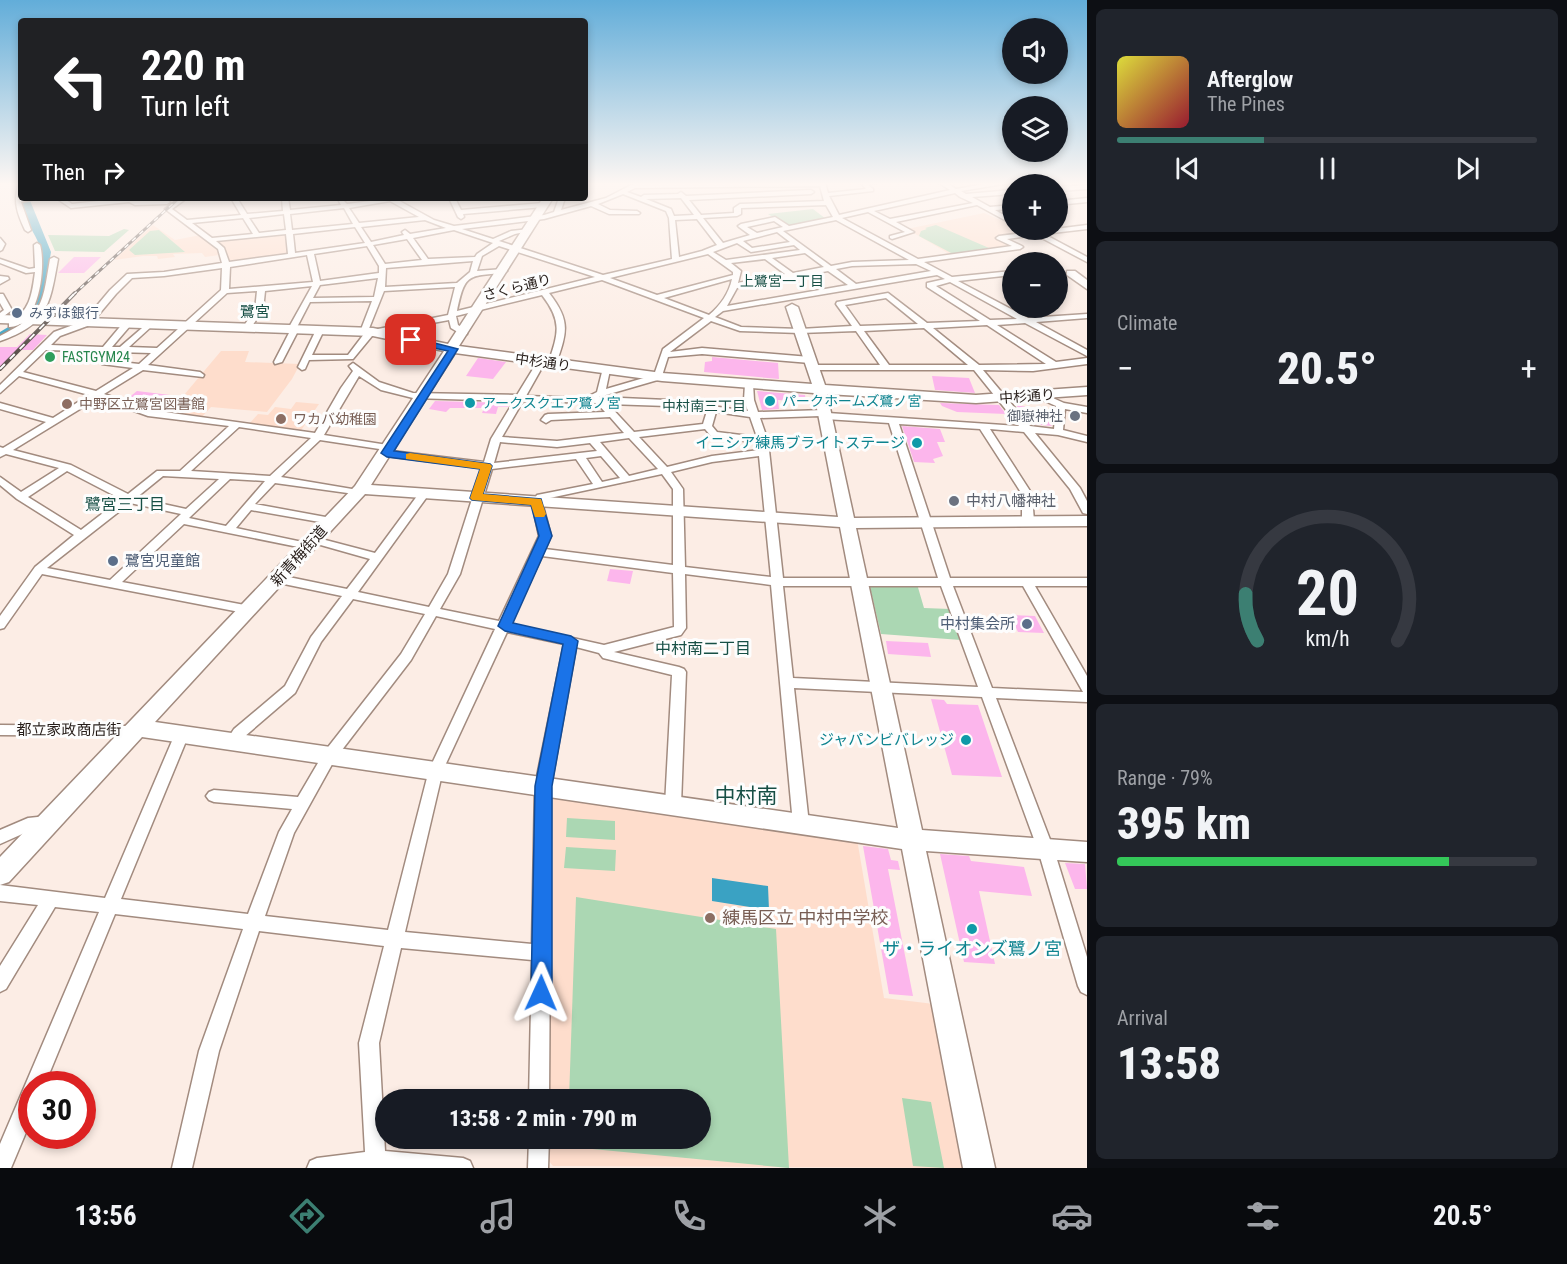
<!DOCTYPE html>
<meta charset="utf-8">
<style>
:root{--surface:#171b24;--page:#20242c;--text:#f1f3f6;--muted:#9ea1a6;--line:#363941;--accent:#3c7f72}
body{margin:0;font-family:"Roboto Condensed","Noto Sans JP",sans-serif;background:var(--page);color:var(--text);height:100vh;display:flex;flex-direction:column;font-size:22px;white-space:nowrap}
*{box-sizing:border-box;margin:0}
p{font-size:20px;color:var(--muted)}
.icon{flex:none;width:33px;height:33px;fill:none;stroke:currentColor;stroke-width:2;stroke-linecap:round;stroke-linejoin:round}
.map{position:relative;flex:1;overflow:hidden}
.panel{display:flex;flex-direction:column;gap:9px;padding:9px;background:#0d0f14;width:480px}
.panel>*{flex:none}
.banner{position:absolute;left:18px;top:18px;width:570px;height:183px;border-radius:6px;box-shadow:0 3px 9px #0003;background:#202124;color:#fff;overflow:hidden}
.buttons{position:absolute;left:1002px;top:18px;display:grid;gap:12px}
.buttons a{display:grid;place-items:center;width:66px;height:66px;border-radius:50%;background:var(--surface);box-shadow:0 3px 9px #0003;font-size:30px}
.speed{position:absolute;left:18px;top:1071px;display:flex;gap:12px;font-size:30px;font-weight:700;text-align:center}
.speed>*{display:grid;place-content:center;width:78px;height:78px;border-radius:50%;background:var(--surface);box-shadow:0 3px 9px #0003;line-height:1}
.speed .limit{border:9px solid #d22;background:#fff;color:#111}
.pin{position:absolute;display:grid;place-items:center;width:51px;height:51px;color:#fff;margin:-26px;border-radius:12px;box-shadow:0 3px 9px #0006}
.me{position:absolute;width:66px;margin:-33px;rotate:1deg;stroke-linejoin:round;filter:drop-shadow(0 0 4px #0008)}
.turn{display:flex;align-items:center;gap:21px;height:126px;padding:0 24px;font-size:27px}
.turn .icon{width:78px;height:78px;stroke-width:2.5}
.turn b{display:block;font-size:42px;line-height:51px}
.then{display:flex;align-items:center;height:57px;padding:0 24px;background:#0003;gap:12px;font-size:22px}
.big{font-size:45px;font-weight:800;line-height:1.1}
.panel .widget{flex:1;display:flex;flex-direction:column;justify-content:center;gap:9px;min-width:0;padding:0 21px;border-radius:9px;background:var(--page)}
.panel .dial{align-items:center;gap:0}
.dial svg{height:156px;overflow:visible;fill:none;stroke:var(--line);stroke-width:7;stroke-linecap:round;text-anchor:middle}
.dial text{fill:var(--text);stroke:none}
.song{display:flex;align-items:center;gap:18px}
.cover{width:72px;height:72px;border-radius:9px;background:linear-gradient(135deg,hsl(60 70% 55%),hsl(350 70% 35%))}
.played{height:6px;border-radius:3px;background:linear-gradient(90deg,var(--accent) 35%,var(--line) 35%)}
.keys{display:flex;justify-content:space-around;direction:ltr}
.heat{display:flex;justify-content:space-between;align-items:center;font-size:33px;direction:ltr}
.charge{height:9px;border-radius:4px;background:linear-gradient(90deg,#34c759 79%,var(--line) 0)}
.trip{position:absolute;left:375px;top:1089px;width:336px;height:60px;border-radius:30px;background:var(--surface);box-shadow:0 3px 9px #0003;font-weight:800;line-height:60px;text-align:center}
.tabs{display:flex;height:96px;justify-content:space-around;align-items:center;background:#090b0e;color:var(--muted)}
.tabs .icon{width:42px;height:42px}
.tabs .current{color:var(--accent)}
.tabs b{font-size:27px;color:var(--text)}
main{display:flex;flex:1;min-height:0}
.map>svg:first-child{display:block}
.built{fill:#feddcc}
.green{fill:#abd7b3}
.water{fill:#3aa2c3}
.building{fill:#fcb6ec}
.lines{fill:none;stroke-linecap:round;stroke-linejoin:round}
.street-casing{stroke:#a28b7f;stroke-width:3}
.secondary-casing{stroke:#a28b7f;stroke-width:3}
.street{fill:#fff;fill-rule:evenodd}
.secondary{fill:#fff;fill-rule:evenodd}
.rail-far1-casing{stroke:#5d534e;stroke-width:3}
.rail-casing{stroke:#5d534e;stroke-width:4}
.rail-far1{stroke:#fdfdfd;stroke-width:1.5;stroke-dasharray:5;stroke-linecap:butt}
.rail{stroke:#fdfdfd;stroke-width:2;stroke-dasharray:7;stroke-linecap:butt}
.route{fill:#1a73e8;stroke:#114b97;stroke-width:1.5}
.slow{fill:#f59e0b}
.service-dot{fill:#5c6f8a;stroke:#fdfdfd;stroke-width:2}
.leisure-dot{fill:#2e9e5b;stroke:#fdfdfd;stroke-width:2}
.culture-dot{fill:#0f9aa8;stroke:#fdfdfd;stroke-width:2}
.education-dot{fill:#8d6e63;stroke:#fdfdfd;stroke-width:2}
.worship-dot{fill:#6b7280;stroke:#fdfdfd;stroke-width:2}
.labels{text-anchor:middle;stroke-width:6;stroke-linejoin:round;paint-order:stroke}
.far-neighbourhood-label{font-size:14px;fill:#174f45;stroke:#fdfdfd}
.far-street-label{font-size:14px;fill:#261d19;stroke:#fdfdfd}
.far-service-label{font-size:14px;fill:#4e5e75;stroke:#fdfdfd;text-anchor:start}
.far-leisure-label{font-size:14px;fill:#27864d;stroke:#fdfdfd;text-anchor:start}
.far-culture-label{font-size:14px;fill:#0d838f;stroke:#fdfdfd;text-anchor:start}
.far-education-label{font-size:14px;fill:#785e54;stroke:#fdfdfd;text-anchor:start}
.far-worship-label{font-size:14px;fill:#5b616d;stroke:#fdfdfd;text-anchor:end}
.far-quarter-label{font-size:15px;fill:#174f45;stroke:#fdfdfd}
.culture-label{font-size:15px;fill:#0d838f;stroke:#fdfdfd;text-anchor:end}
.worship-label{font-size:15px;fill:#5b616d;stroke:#fdfdfd;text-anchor:start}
.street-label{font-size:15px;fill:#261d19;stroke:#fdfdfd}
.service-label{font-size:15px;fill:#4e5e75;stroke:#fdfdfd;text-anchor:start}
.neighbourhood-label{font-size:16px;fill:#174f45;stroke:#fdfdfd}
.near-education-label{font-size:18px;fill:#785e54;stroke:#fdfdfd;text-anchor:start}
.near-culture-label{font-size:18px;fill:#0d838f;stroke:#fdfdfd}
.near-quarter-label{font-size:21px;fill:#174f45;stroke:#fdfdfd}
</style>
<main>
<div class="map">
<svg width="1087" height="1168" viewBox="0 0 1087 1168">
<rect width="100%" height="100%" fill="#fcede5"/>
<path class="built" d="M984 213 1012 225V230L1028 232 995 236 1016 247 951 255 907 229Z
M153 225 175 240 200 235 210 241 288 233 289 254 228 263 226 254 205 257 202 253 173 254 175 257 158 259 157 256H143L114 260Z
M221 351H249L245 362 300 364 292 379 267 412 211 407 201 418 163 413 184 395Z
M296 402 319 404 300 432 249 424 258 414 268 415 275 407 291 409Z
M550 797 857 839 884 998 934 1004 965 1168 553 1166 548 1160V1139L700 1138V1100L548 1099Z"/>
<path class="green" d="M813 209 826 219 789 227 768 214Z
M936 225 989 248 953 254 919 236 921 231 927 229 925 228Z
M124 229 129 230 104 252 55 251 48 235 109 236Z
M159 230 185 252 135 255 129 250 150 231Z
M873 584H917L924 608 950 609 961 640 881 634 870 587Z
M567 818 615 821V840L566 837Z
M566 847 616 850 615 871 564 868Z
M576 897 776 929 789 1168 582 1148 575 1139 700 1138V1100L569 1099Z
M902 1098 931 1102 944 1168 913 1166Z"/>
<path class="water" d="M21 198H29L51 252 41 312 0 338V332L28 315C32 299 45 265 41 250 36 232 21 218 21 198Z
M712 878 768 886 769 910 712 901Z"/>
<path class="building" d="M74 257H101L84 273H58Z
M30 334 47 335 33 350H18L0 367V347H17Z
M712 357 778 363 779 379 704 372 705 362 712 361Z
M478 358 506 362 493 379 466 376Z
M932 376 969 378 975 393 935 390Z
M137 391 170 395 157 408 127 399Z
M757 391 805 395 806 402 778 400 779 409 762 410Z
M435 401 510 403 508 407H498L496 414 482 413 484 408H450L446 412 429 409Z
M940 403 999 405 1006 414 957 412 942 406Z
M1016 405 1037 409 1052 426 1031 424Z
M902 426 940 429 945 442H937L943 456 933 459 935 463 914 462Z
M610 569 633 571 630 584 607 581Z
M1010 615 1035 616 1044 633 1018 632Z
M886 641 928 643 931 657 888 654Z
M931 699 944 700 947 704 978 705 1002 777 952 775Z
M863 846 888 849 891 860 898 861 900 870 888 869 913 996 889 994Z
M940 854 969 856 971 861 1024 867 1032 896 979 891 995 964 964 962Z
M1065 863 1085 864 1087 889H1075Z"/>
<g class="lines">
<g class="street-casing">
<path id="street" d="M635 183H825L828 193 866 189 861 183H877L868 185 873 189V191L829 196 839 215 950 190 939 183H947L956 189 989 183H1009L961 191 966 194 1012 190V194L972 197 990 207 1012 205V209L995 210 1012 220V224L977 205 896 222 914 232 892 239 890 238V236L905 232 868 212 842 218 918 259 1012 246 997 239 996 238 999 236 1087 225V229L1044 234 1087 257V262L1036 235 1007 239 1022 246 1023 247 1020 249 924 262 952 277 1012 271V275L958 281 1028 318 1087 314V318L1036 322 1087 350V356L1025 323 997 325 1056 362 1087 358V364L1033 371 983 370 1030 426 1054 429 1056 406 1038 398V394H1044L1064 403 1087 407V413L1065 409 1063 430 1087 436V442L1058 435 1035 433 1080 488 1087 501V514L1083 513 1070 489 1024 432 990 429 1032 494 1034 522 1028 525 1022 522V494L980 429 899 424 950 578H1087V586H1035L1087 676V702L996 698 1054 850 1087 957V995L1081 992 1078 986 1038 850 982 697 794 688 809 824 807 829 801 831 795 829 793 824 771 585 685 574 686 628 681 635 614 652 679 667 684 669 686 672 681 805 678 809 673 811 668 809 665 805 672 675 603 658 599 653 576 647 551 786 549 1100H529L532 960 401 948 379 1043 385 1151 463 1158 470 1161 473 1168H307L310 1161 317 1158 365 1152 359 1043 384 946 259 931 219 1051 192 1168H172L199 1051 243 929 115 914 45 1084H32V1118L11 1168H0V1144L99 912 55 907 6 989 0 992V966L38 905 0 901V885L105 898 175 734 177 730 182 729 187 730 189 734 121 899 248 914 279 832 292 809 214 802 209 800 206 796 209 792 214 790 298 797 325 751 401 654 425 614 353 599 321 642 295 693 244 737C239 744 237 748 228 745L226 741 234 729 285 686 311 637 342 596 279 583 273 579 279 575 347 589 370 559 310 542 308 540 310 538 314 537 375 553 420 492 424 491 429 494 358 592 429 607 448 574 482 468 387 456 382 453 386 450 320 440 281 477 358 490 363 493 362 495 275 483 255 504 331 518 337 521 331 524 251 510 236 528 312 544 314 546 312 548 308 549 184 524 122 582 250 606 256 610 254 613 250 614 42 574 4 628 0 629V616L35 567 74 535 17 499 0 485V477L21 492 59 468 6 454 0 457V447L3 448 46 422 0 409V403L53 418 89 395 19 376 0 393V385L54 332 84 321 110 290 127 274 164 272 222 263 218 249 165 209 180 198H187L172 209 187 220 241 215 231 198H237L247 214 283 211 282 198H288L290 210 341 205 339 201 342 199 347 204 394 198 434 220 454 226 544 215 554 212 559 198H565L561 210 606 198ZM820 186 824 201 740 204 734 208V213L701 215 689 200 811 194 814 192 811 190 686 196 681 192 678 194 644 195 641 197 627 192 635 188ZM955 193 960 197 973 203 890 219 874 211ZM623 194 666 211 669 218 672 259 603 275 499 241 515 234 529 231V229L511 231 493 239 462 229 544 219 591 206 609 214H639L640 213 637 211 610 210 598 204ZM681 198 694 215 674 216 671 209 646 199ZM390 201 419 217 359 223 349 208ZM826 205 833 217 789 226 775 217 741 224 738 226 739 227 750 235 723 243 703 218 737 216 741 214V208ZM344 208 353 224 292 230 290 214ZM284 214 286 230 259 233 249 218ZM243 218 253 234 212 238 192 223ZM697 219 717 245 702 251 679 257 675 220ZM425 220 446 228 410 234 405 230 402 232 404 235 371 242 361 227ZM836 220 909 260 852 262 831 266 783 231ZM774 221 783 227 757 233 747 227ZM355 227 365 243 295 253 293 234ZM454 230 493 243 477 254 475 257 428 259 413 238ZM777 232 790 242 752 248 743 241ZM286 234 288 254 229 262 224 248 216 241ZM407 239 422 260 385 264 373 245ZM737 243 751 252 794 245 800 250 726 260 713 252ZM367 246 379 266V273L320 281 314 254ZM499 246 595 277 457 311C465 274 467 276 503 273L507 271 503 269 477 271 482 256ZM805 253 824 267 793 273 772 258ZM708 254 733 272V275L657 295 610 278ZM307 255 313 282 229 289 230 267ZM765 259 785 274 738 283 741 271 731 263ZM473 261 470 272 457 283 385 287 386 268ZM916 264 931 271 856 284 836 269 852 266ZM222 268 221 290 157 348 129 347 152 326 153 324 149 322 120 347H112L130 326V322H124L103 347 51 345 60 336 90 325 116 294 132 278 164 276ZM828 271 848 285 727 306 737 288ZM937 275 945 279 927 283V287L980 321 927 323 888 293 837 302 836 304 852 326 800 329 741 327 715 317 723 311ZM378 278 374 297 313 298 320 285ZM732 279C729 293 720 306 709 315L664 298ZM602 280 704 318 663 349 654 375 606 389 610 370 603 368 597 392 585 398 526 396 544 364 540 361 536 364 517 395 413 393 379 382 353 363 349 366 353 371 341 388 315 433 150 410 104 394 143 370 203 377 204 375 200 372 148 365 227 293 257 291 255 310 243 327 247 329H250L263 310 265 291 312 286 288 329 290 331 274 362 275 364 282 362 298 331 296 329 310 302 372 301 360 332 364 334 348 355H312L324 330 317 328 298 367 302 370 305 369 309 360 353 359 372 336 378 333 449 320 451 328 461 334H467V330L458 325 456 316 542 295C563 322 558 334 548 364L552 367 556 364C567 332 571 321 549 293ZM950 282 1017 319 990 320 936 286ZM455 287 448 315 368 331 384 291ZM886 298 918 324 860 326 845 305ZM711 321 740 331 800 333 856 331 880 365H809V369L812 370H974L1019 426 828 413 824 410 758 412 754 400 753 384 749 381 745 384 744 400 748 411 667 400 599 397 661 379 668 357 702 354 810 363 814 360 810 357 702 348 670 352ZM987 325 1046 364 979 365 933 328ZM924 328 968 365H889L864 331ZM46 350 151 353 139 364 102 360V364L133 368 96 391 23 372ZM359 376 381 390 413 398 514 401 491 439 484 462 392 451 395 448 394 446 324 435ZM98 398 148 416 229 426 180 471H157L128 494 71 465 13 450ZM523 401 597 403 605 412 548 414 545 415 541 420 546 423 551 420 610 417 624 433 557 441 502 437ZM608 404 667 406 707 411 703 424 634 432ZM716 412 750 417 757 437 717 432 712 426ZM820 416 825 419 889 423 938 578H783L768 441 760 418ZM239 427 311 438 270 476 191 471ZM705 429 711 436 758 443 759 450 712 456 667 467 639 437ZM629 438 658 469 629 476 600 442ZM500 442 557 447 590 443 597 451 494 463ZM601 456 620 478 602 482 586 458ZM759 456 771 577 685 567 683 489 671 472 712 462ZM576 459 593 484 537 495 532 502 539 536 499 621 440 609 460 574 492 469ZM67 471 121 499 81 530 28 497ZM662 474 673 489V565L545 549 551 536 542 502 545 499ZM163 476 219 479 186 509 136 498ZM230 479 265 481 226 526 189 518ZM130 503 181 514 110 580 47 568ZM542 556 673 573 674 627 604 645 510 624ZM783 586H941L978 687 793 678ZM953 586H1023L1083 692 992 688ZM436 616 495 629 429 770 388 930 265 916 294 833 335 759 411 660ZM507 632 564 644 535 786 532 944 405 932 443 770Z
M21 184V198H40L21 202 31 230 28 232 25 230C18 215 13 202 18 186Z
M1087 185V189L1058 191V187Z
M56 198H63L72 204 125 198H132L136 201 167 200 170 202 167 204 135 205 129 202 71 208Z
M449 198H455L461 210 543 203 546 205 543 207 463 214 464 217 461 219 458 217Z
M1087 198V202L1058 205V201Z
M0 238 5 244 2 250 0 251Z
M37 243 40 245C46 265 40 328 9 327V323C30 311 32 295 35 272L26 273 0 263V259L29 269 35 268 34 245Z
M54 257 58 259C50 304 48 325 0 341V336C44 314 42 305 50 259Z
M0 276 8 277 9 279 0 284Z
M0 294H3L12 310 0 319V313L4 310 0 303Z
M137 724 142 725 144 729 142 733 125 736 0 735V725L125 726Z
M47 816 53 818 55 823 53 828 29 831 0 844V830L28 818Z
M529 1138H549L548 1168H528Z"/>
</g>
<g class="secondary-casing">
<path id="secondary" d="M543 198H553L459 346 662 373 812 384 786 307 792 304 798 307 825 385 976 395 1087 387V395L976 403 827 394 854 518 1087 516V526L856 528 922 830 1087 842V862L926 851 995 1168H963L902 849 142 737 9 882 0 885V857L355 486 444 351 373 336 0 323V315L373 328 448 344ZM455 353 662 381 814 393 838 517 371 485ZM365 494 840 527 898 828 155 722Z
M1067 271H1075L1087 280V289L1067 275Z"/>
</g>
<use href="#street" class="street"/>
<use href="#secondary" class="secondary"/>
<g class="rail-far1-casing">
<path id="rail-far1" d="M73 295 179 198"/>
</g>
<g class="rail-casing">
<path id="rail" d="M0 369 75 293"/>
</g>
<use href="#rail-far1" class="rail-far1"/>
<use href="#rail" class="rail"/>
</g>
<linearGradient id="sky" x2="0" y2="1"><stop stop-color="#62add9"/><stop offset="0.53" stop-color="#fef7f3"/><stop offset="1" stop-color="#fef7f3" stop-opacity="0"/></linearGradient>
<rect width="1087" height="347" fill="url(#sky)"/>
<path class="route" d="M411 337 458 349 394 451 490 464 492 466 483 494 541 499 552 536 513 623 571 636 578 641 552 786V993L549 1000 541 1003 534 1000 531 993 535 786 563 644 505 631 498 626 539 536 531 505 472 500 470 498 480 469 387 457 381 453 448 351 407 342 406 340Z"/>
<path class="slow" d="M410 453 490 464 492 466 483 494 541 499 546 514 544 517H535L531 505 472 500 470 498 480 469 406 459V454Z"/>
<g class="service-dot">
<circle cx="17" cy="313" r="6"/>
<circle cx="113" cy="561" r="6"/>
<circle cx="1027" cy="624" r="6"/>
</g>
<circle class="leisure-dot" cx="50" cy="357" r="6"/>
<g class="culture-dot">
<circle cx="770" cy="401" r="6"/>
<circle cx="470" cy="403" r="6"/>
<circle cx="917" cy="443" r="6"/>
<circle cx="966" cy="740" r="6"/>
<circle cx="972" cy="929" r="6"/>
</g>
<g class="education-dot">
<circle cx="67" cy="404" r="6"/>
<circle cx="281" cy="419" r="6"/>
<circle cx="710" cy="918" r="6"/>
</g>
<g class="worship-dot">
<circle cx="1075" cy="416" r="6"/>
<circle cx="954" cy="501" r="6"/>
</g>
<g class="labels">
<g class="far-neighbourhood-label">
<text x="782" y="286">上鷺宮一丁目</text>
<text x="704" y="411">中村南三丁目</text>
</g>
<g class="far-street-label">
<text transform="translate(517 287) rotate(-14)" y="5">さくら通り</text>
<text transform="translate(543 362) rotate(8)" y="5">中杉通り</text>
<text transform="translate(1027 396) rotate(-4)" y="5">中杉通り</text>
</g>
<g class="far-service-label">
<text x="29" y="318">みずほ銀行</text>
</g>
<g class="far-leisure-label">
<text x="62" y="362">FASTGYM24</text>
</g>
<g class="far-culture-label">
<text x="782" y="406">パークホームズ鷺ノ宮</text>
<text x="482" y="408">アークスクエア鷺ノ宮</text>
</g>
<g class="far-education-label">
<text x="79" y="409">中野区立鷺宮図書館</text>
<text x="293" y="424">ワカバ幼稚園</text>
</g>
<g class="far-worship-label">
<text x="1063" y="421">御嶽神社</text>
</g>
<g class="far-quarter-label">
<text x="255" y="317">鷺宮</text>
</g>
<g class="culture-label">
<text x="905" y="448">イニシア練馬ブライトステージ</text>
<text x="954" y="745">ジャパンビバレッジ</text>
</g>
<g class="worship-label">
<text x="966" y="506">中村八幡神社</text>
</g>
<g class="street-label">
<text transform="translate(299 556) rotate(-48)" y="5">新青梅街道</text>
<text x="69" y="735">都立家政商店街</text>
</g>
<g class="service-label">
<text x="125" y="566">鷺宮児童館</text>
<text x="1015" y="629" text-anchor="end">中村集会所</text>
</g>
<g class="neighbourhood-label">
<text x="125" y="510">鷺宮三丁目</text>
<text x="703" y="654">中村南二丁目</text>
</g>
<g class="near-education-label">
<text x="722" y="924">練馬区立 中村中学校</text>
</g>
<g class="near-culture-label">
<text x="972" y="955">ザ・ライオンズ鷺ノ宮</text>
</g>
<g class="near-quarter-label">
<text x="746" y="803">中村南</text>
</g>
</g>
</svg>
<div class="buttons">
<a><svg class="icon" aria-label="sound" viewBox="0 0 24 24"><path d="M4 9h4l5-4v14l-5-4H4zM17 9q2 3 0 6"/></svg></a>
<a><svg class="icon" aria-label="layers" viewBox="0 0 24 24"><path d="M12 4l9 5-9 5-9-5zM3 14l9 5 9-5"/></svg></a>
<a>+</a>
<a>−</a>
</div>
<div class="speed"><div class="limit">30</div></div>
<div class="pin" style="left:411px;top:340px;background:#d93025"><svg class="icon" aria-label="arrive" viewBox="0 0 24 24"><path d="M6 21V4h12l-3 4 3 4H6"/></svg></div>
<svg class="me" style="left:541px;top:993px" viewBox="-20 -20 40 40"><path d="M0-17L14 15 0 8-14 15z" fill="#1a73e8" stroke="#fff" stroke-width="4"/></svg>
<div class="trip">13:58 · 2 min · 790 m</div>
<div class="banner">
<div class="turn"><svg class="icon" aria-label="left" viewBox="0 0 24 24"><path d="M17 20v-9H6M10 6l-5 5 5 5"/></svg><div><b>220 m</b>Turn left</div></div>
<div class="then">Then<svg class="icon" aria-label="right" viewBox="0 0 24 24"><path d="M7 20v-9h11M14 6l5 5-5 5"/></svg></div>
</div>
</div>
<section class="panel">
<div class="widget">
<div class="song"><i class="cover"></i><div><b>Afterglow</b><p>The Pines</p></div></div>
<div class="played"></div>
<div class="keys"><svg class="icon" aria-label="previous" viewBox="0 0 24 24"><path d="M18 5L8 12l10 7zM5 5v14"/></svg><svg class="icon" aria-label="pause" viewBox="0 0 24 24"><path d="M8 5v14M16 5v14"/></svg><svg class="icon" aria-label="next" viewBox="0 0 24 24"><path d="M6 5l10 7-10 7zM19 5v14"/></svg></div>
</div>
<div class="widget"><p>Climate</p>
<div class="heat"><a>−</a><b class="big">20.5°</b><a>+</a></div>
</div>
<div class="widget dial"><svg viewBox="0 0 100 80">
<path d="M14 69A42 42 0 1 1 86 69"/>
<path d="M14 69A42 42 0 0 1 8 45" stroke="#3c7f72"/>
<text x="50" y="56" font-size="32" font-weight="700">20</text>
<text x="50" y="72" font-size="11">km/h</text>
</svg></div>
<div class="widget"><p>Range · 79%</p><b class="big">395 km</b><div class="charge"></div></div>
<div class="widget"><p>Arrival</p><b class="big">13:58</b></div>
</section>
</main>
<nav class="tabs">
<b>13:56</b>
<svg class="icon current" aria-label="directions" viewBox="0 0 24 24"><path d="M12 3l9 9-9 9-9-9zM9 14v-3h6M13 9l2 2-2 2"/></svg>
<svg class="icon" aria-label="music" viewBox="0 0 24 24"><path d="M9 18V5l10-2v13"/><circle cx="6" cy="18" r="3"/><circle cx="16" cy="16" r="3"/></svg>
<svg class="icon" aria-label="phone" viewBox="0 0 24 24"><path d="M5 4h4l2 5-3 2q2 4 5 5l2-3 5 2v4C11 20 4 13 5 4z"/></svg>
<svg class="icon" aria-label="climate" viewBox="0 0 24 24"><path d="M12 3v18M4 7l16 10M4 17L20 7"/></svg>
<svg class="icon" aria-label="car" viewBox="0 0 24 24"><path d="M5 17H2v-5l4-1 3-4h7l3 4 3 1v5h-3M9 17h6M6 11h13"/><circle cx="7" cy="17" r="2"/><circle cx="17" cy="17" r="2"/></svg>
<svg class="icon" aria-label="filters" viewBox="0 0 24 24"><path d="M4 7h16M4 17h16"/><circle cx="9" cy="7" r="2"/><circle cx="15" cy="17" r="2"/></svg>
<b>20.5°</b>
</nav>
